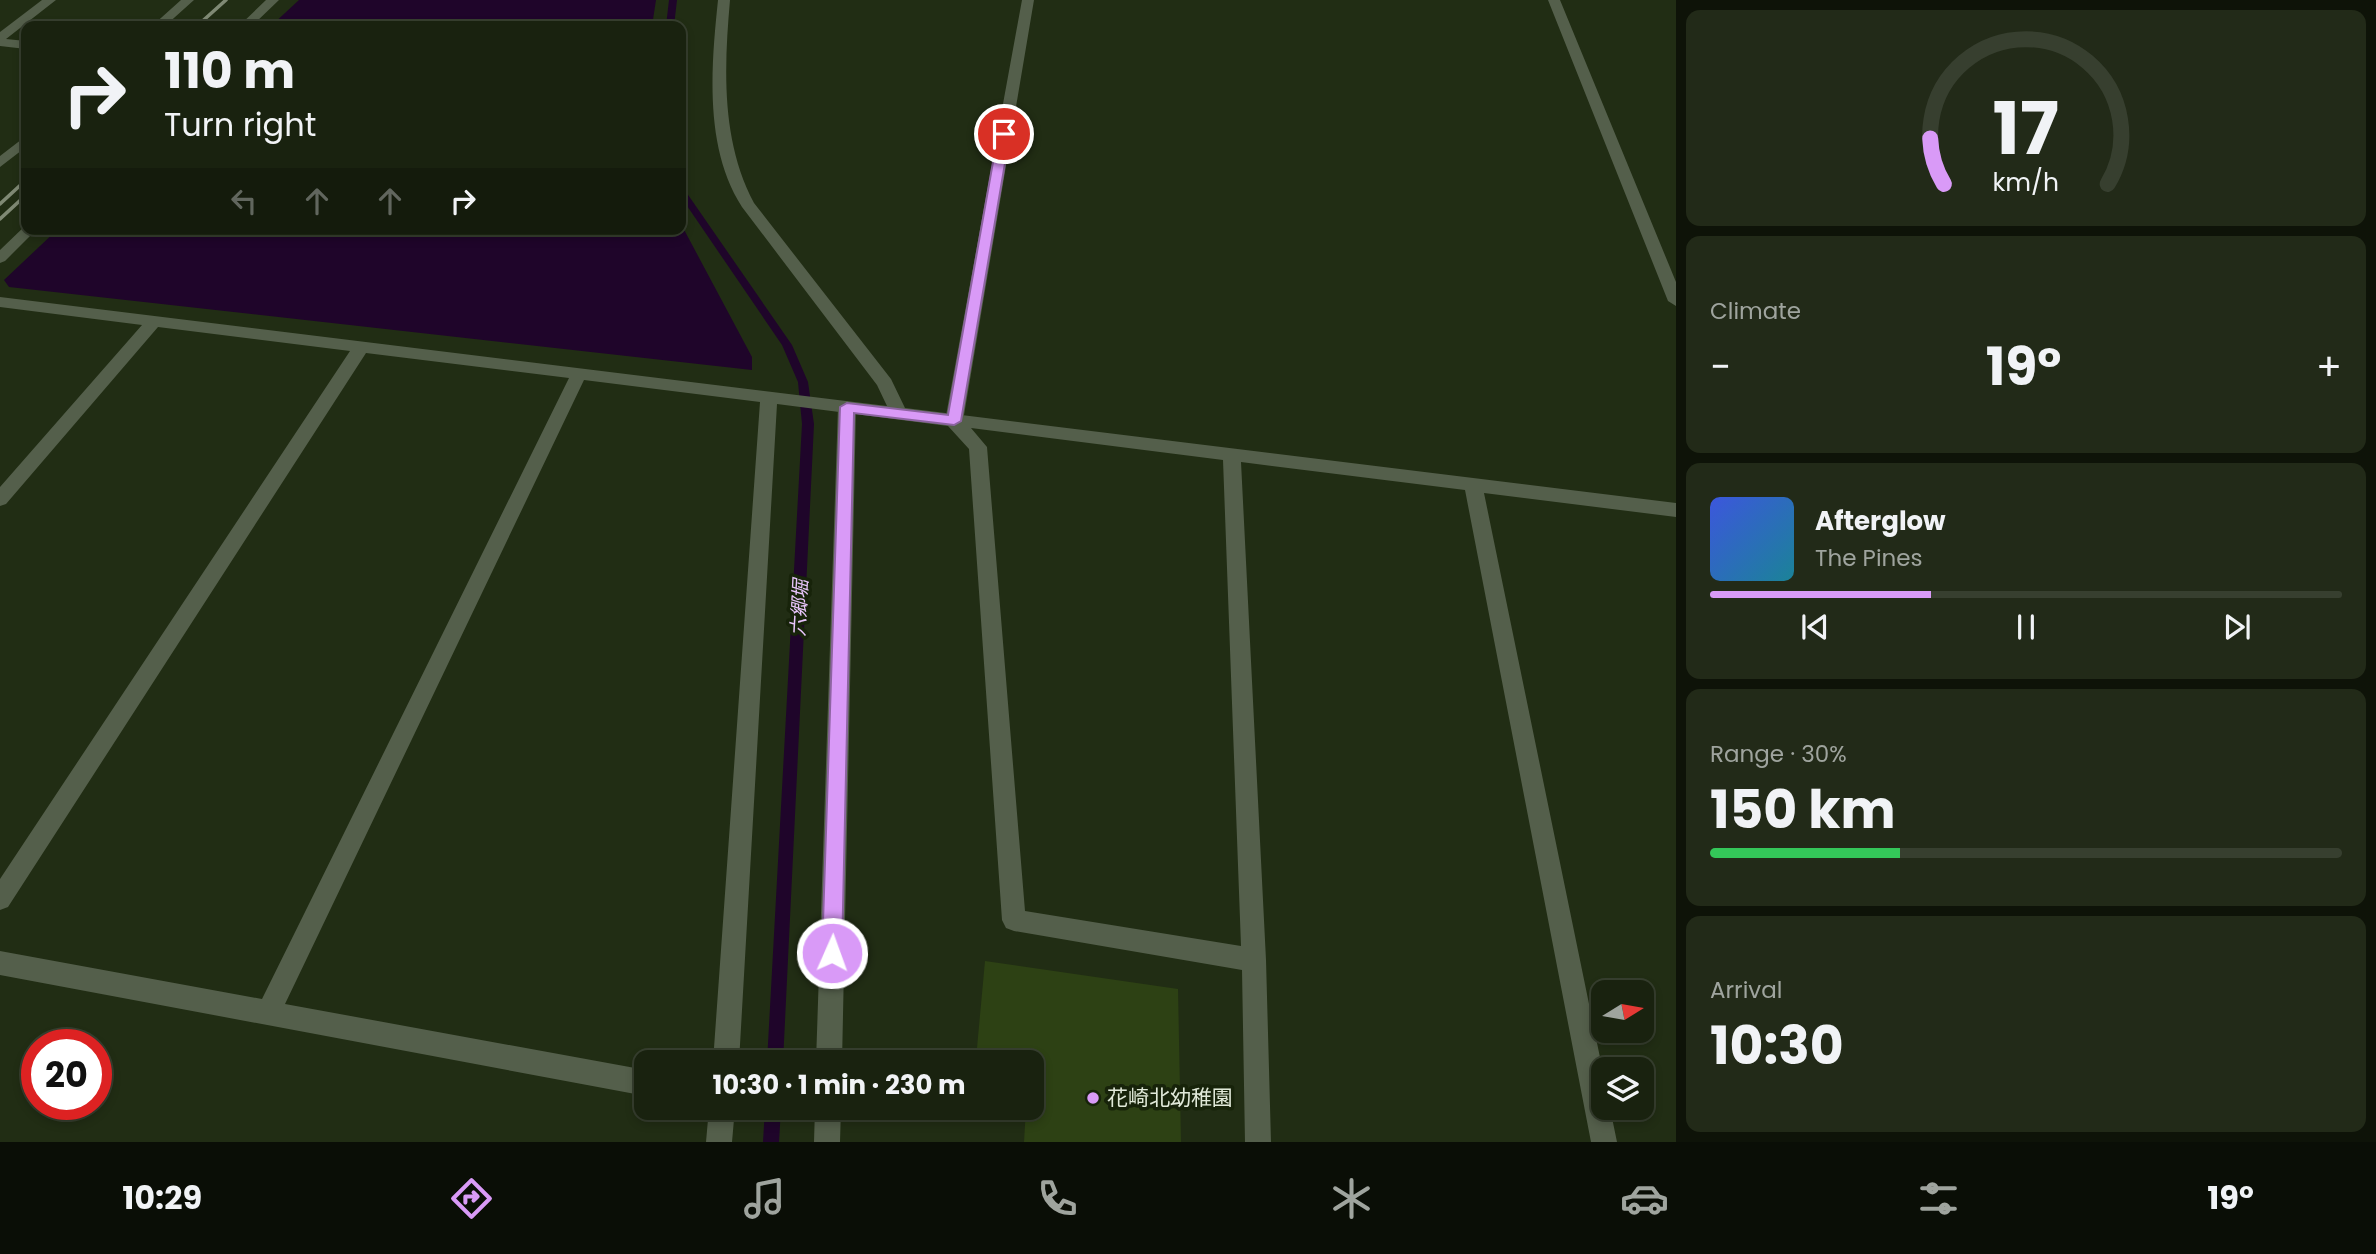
<!DOCTYPE html>
<meta charset="utf-8">
<style>
:root{--surface:#19220f;--page:#222a18;--text:#f1f3f6;--muted:#9fa49e;--line:#373f2f;--accent:#d99af7}
body{margin:0;font-family:Poppins,"Noto Sans JP",sans-serif;background:var(--page);color:var(--text);height:100vh;display:flex;flex-direction:column;font-size:26px;white-space:nowrap}
*{box-sizing:border-box;margin:0}
p{font-size:23px;color:var(--muted)}
.icon{flex:none;width:38px;height:38px;fill:none;stroke:currentColor;stroke-width:2;stroke-linecap:round;stroke-linejoin:round}
.map{position:relative;flex:1;overflow:hidden}
.sheet{display:flex;flex-direction:column;gap:10px;padding:10px;background:#0e1308;width:700px}
.sheet>*{flex:none}
.top-card{position:absolute;left:21px;top:21px;width:665px;height:214px;border-radius:14px;box-shadow:0 4px 10px #0003,0 0 0 2px var(--line);background:#19220f;color:var(--text);overflow:hidden}
.needle{width:46px;rotate:79deg}
.fabs{position:absolute;left:1591px;top:980px;display:grid;gap:14px}
.fabs a{display:grid;place-items:center;width:63px;height:63px;border-radius:14px;background:var(--surface);box-shadow:0 4px 10px #0003,0 0 0 2px var(--line);font-size:35px}
.speed{position:absolute;left:21px;top:1029px;display:flex;gap:14px;font-size:35px;font-weight:700;text-align:center}
.speed>*{display:grid;place-content:center;width:91px;height:91px;border-radius:50%;background:var(--surface);box-shadow:0 4px 10px #0003,0 0 0 2px var(--line);line-height:1}
.speed .limit{border:10px solid #d22;background:#fff;color:#111}
.pin{position:absolute;display:grid;place-items:center;width:60px;height:60px;color:#fff;margin:-30px;border:4px solid #fff;border-radius:50%;box-shadow:0 2px 7px #0007}
.me{position:absolute;width:77px;margin:-38px;rotate:2deg;stroke-linejoin:round;filter:drop-shadow(0 0 5px #0008)}
.turn{display:flex;align-items:center;gap:24px;height:147px;padding:0 28px;font-size:32px}
.turn .icon{width:91px;height:91px;stroke-width:2.5}
.turn b{display:block;font-size:49px;line-height:60px}
.lanes{display:flex;align-items:center;height:66px;padding:0 28px;background:#0003;justify-content:center;gap:35px;direction:ltr}
.lanes .off{opacity:.35}
.big{font-size:52px;font-weight:700;line-height:1.1}
.sheet .card{flex:1;display:flex;flex-direction:column;justify-content:center;gap:10px;min-width:0;padding:0 24px;border-radius:14px;background:var(--page)}
.sheet .dial{align-items:center;gap:0}
.dial svg{height:182px;overflow:visible;fill:none;stroke:var(--line);stroke-width:7;stroke-linecap:round;text-anchor:middle}
.dial text{fill:var(--text);stroke:none}
.song{display:flex;align-items:center;gap:21px}
.cover{width:84px;height:84px;border-radius:10px;background:linear-gradient(135deg,hsl(230 70% 55%),hsl(190 70% 35%))}
.played{height:7px;border-radius:4px;background:linear-gradient(90deg,var(--accent) 35%,var(--line) 35%)}
.keys{display:flex;justify-content:space-around;direction:ltr}
.heat{display:flex;justify-content:space-between;align-items:center;font-size:38px;direction:ltr}
.charge{height:10px;border-radius:5px;background:linear-gradient(90deg,#34c759 30%,var(--line) 0)}
.trip{position:absolute;left:634px;top:1050px;width:410px;height:70px;border-radius:14px;background:var(--surface);box-shadow:0 4px 10px #0003,0 0 0 2px var(--line);font-weight:700;line-height:70px;text-align:center}
.menu{display:flex;height:112px;justify-content:space-around;align-items:center;background:#0a0e06;color:var(--muted)}
.menu .icon{width:49px;height:49px}
.menu .selected{color:var(--accent)}
.menu b{font-size:32px;color:var(--text)}
main{display:flex;flex:1;min-height:0}
.map>svg:first-child{display:block}
.water{fill:#1f052a}
.lines{fill:none;stroke-linecap:round;stroke-linejoin:round}
.stream{fill:#1f052a;fill-rule:evenodd}
.building{fill:#2d4114}
.service{fill:#545f4b;fill-rule:evenodd}
.minor{fill:#545f4b;fill-rule:evenodd}
.tertiary{fill:#545f4b;fill-rule:evenodd}
.rail{stroke:#7f8974;stroke-width:3.5}
.route{fill:#d99af7;stroke:#8d64a1;stroke-width:2}
.poi-dot{fill:#d99af7;stroke:#17230a;stroke-width:2.5}
.labels{text-anchor:middle;stroke-width:7;stroke-linejoin:round;paint-order:stroke}
.water-label{font-size:19px;font-style:italic;fill:#e9c5fc;stroke:#17230a}
.near-poi-label{font-size:21px;fill:#e1e9d9;stroke:#17230a;text-anchor:start}
</style>
<main>
<div class="map">
<svg width="1676" height="1142" viewBox="0 0 1676 1142">
<rect width="100%" height="100%" fill="#212d14"/>
<path class="water" d="M299 0H656L652 26H271Z
M681 224 752 357V370L9 287 4 280 58 229H681Z"/>
<g class="lines">
<path class="stream" d="M669 0H677L674 26H666Z
M681 188 684 189 792 345 808 382 814 424 783 1062H767L802 424 798 382 782 345 681 197Z
M765 1108H781L779 1142H763Z"/>
</g>
<path class="building" d="M985 961 1178 989 1181 1142H1024L1026 1108H1031V1062L976 1059Z"/>
<g class="lines">
<path class="service" d="M847 401 856 407 842 1062H816L838 407Z
M815 1108H841L840 1142H814Z"/>
<path class="minor" d="M42 0H56L6 39 26 41V49L0 46V32Z
M181 0H194L165 26H152Z
M266 0H279L252 26H239Z
M718 0H730C724 68 721 141 754 203L891 379 905 408 1676 503V517L1484 493 1603 1072V1108H1610L1617 1142H1591L1465 490 1241 462 1266 960 1271 1142H1245L1242 970 1014 931 1006 928 1002 920 969 449 948 426 777 404 739 1062H713L760 402 584 380 285 1004 646 1070V1096L0 975V951L262 999 569 378 366 353 8 907 0 910V879L350 351 158 327 6 504 0 506V487L142 325 0 307V297L887 406 877 385 742 207C704 148 711 67 718 0ZM971 428 1223 460 1241 946 1025 911 987 447Z
M26 136V147L0 167V156Z
M26 225V229H37L5 261 0 263V250Z
M709 1108H735L732 1142H706Z"/>
<path class="tertiary" d="M1022 0H1034L963 421 954 427 945 421Z
M1548 0H1560L1676 282V306L1668 301Z"/>
<path class="rail" d="M197 26 226 0
M0 204 26 180
M0 219 26 195"/>
</g>
<path class="route" d="M1004 131 1010 134 961 421 954 425 854 413 842 953 839 960 832 963 825 960 822 953 840 407 847 403 948 415 998 134Z"/>
<circle class="poi-dot" cx="1093" cy="1098" r="7"/>
<g class="labels">
<g class="water-label">
<text transform="translate(799 608) rotate(-87)" y="7">六郷堀</text>
</g>
<g class="near-poi-label">
<text x="1107" y="1105">花崎北幼稚園</text>
</g>
</g>
</svg>
<div class="fabs">
<a><svg class="needle" viewBox="-14 -14 28 28"><path d="M0-13l5 13h-10z" fill="#e53935"/><path d="M0 13l5-13h-10z" fill="#9fa49e"/></svg></a>
<a><svg class="icon" aria-label="layers" viewBox="0 0 24 24"><path d="M12 4l9 5-9 5-9-5zM3 14l9 5 9-5"/></svg></a>
</div>
<div class="speed"><div class="limit">20</div></div>
<div class="pin" style="left:1004px;top:134px;background:#d93025"><svg class="icon" aria-label="arrive" viewBox="0 0 24 24"><path d="M6 21V4h12l-3 4 3 4H6"/></svg></div>
<svg class="me" style="left:832px;top:953px" viewBox="-20 -20 40 40"><circle r="17" fill="#d99af7" stroke="#fff" stroke-width="3"/><path d="M0-11L8 9 0 5-8 9z" fill="#fff"/></svg>
<div class="trip">10:30 · 1 min · 230 m</div>
<div class="top-card">
<div class="turn"><svg class="icon" aria-label="right" viewBox="0 0 24 24"><path d="M7 20v-9h11M14 6l5 5-5 5"/></svg><div><b>110 m</b>Turn right</div></div>
<div class="lanes"><svg class="icon off" aria-label="left" viewBox="0 0 24 24"><path d="M17 20v-9H6M10 6l-5 5 5 5"/></svg><svg class="icon off" aria-label="ahead" viewBox="0 0 24 24"><path d="M12 20V5M6 11l6-6 6 6"/></svg><svg class="icon off" aria-label="ahead" viewBox="0 0 24 24"><path d="M12 20V5M6 11l6-6 6 6"/></svg><svg class="icon" aria-label="right" viewBox="0 0 24 24"><path d="M7 20v-9h11M14 6l5 5-5 5"/></svg></div>
</div>
</div>
<section class="sheet">
<div class="card dial"><svg viewBox="0 0 100 80">
<path d="M14 69A42 42 0 1 1 86 69"/>
<path d="M14 69A42 42 0 0 1 8 49" stroke="#d99af7"/>
<text x="50" y="56" font-size="32" font-weight="700">17</text>
<text x="50" y="72" font-size="11">km/h</text>
</svg></div>
<div class="card"><p>Climate</p>
<div class="heat"><a>−</a><b class="big">19°</b><a>+</a></div>
</div>
<div class="card">
<div class="song"><i class="cover"></i><div><b>Afterglow</b><p>The Pines</p></div></div>
<div class="played"></div>
<div class="keys"><svg class="icon" aria-label="previous" viewBox="0 0 24 24"><path d="M18 5L8 12l10 7zM5 5v14"/></svg><svg class="icon" aria-label="pause" viewBox="0 0 24 24"><path d="M8 5v14M16 5v14"/></svg><svg class="icon" aria-label="next" viewBox="0 0 24 24"><path d="M6 5l10 7-10 7zM19 5v14"/></svg></div>
</div>
<div class="card"><p>Range · 30%</p><b class="big">150 km</b><div class="charge"></div></div>
<div class="card"><p>Arrival</p><b class="big">10:30</b></div>
</section>
</main>
<nav class="menu">
<b>10:29</b>
<svg class="icon selected" aria-label="directions" viewBox="0 0 24 24"><path d="M12 3l9 9-9 9-9-9zM9 14v-3h6M13 9l2 2-2 2"/></svg>
<svg class="icon" aria-label="music" viewBox="0 0 24 24"><path d="M9 18V5l10-2v13"/><circle cx="6" cy="18" r="3"/><circle cx="16" cy="16" r="3"/></svg>
<svg class="icon" aria-label="phone" viewBox="0 0 24 24"><path d="M5 4h4l2 5-3 2q2 4 5 5l2-3 5 2v4C11 20 4 13 5 4z"/></svg>
<svg class="icon" aria-label="climate" viewBox="0 0 24 24"><path d="M12 3v18M4 7l16 10M4 17L20 7"/></svg>
<svg class="icon" aria-label="car" viewBox="0 0 24 24"><path d="M5 17H2v-5l4-1 3-4h7l3 4 3 1v5h-3M9 17h6M6 11h13"/><circle cx="7" cy="17" r="2"/><circle cx="17" cy="17" r="2"/></svg>
<svg class="icon" aria-label="filters" viewBox="0 0 24 24"><path d="M4 7h16M4 17h16"/><circle cx="9" cy="7" r="2"/><circle cx="15" cy="17" r="2"/></svg>
<b>19°</b>
</nav>
